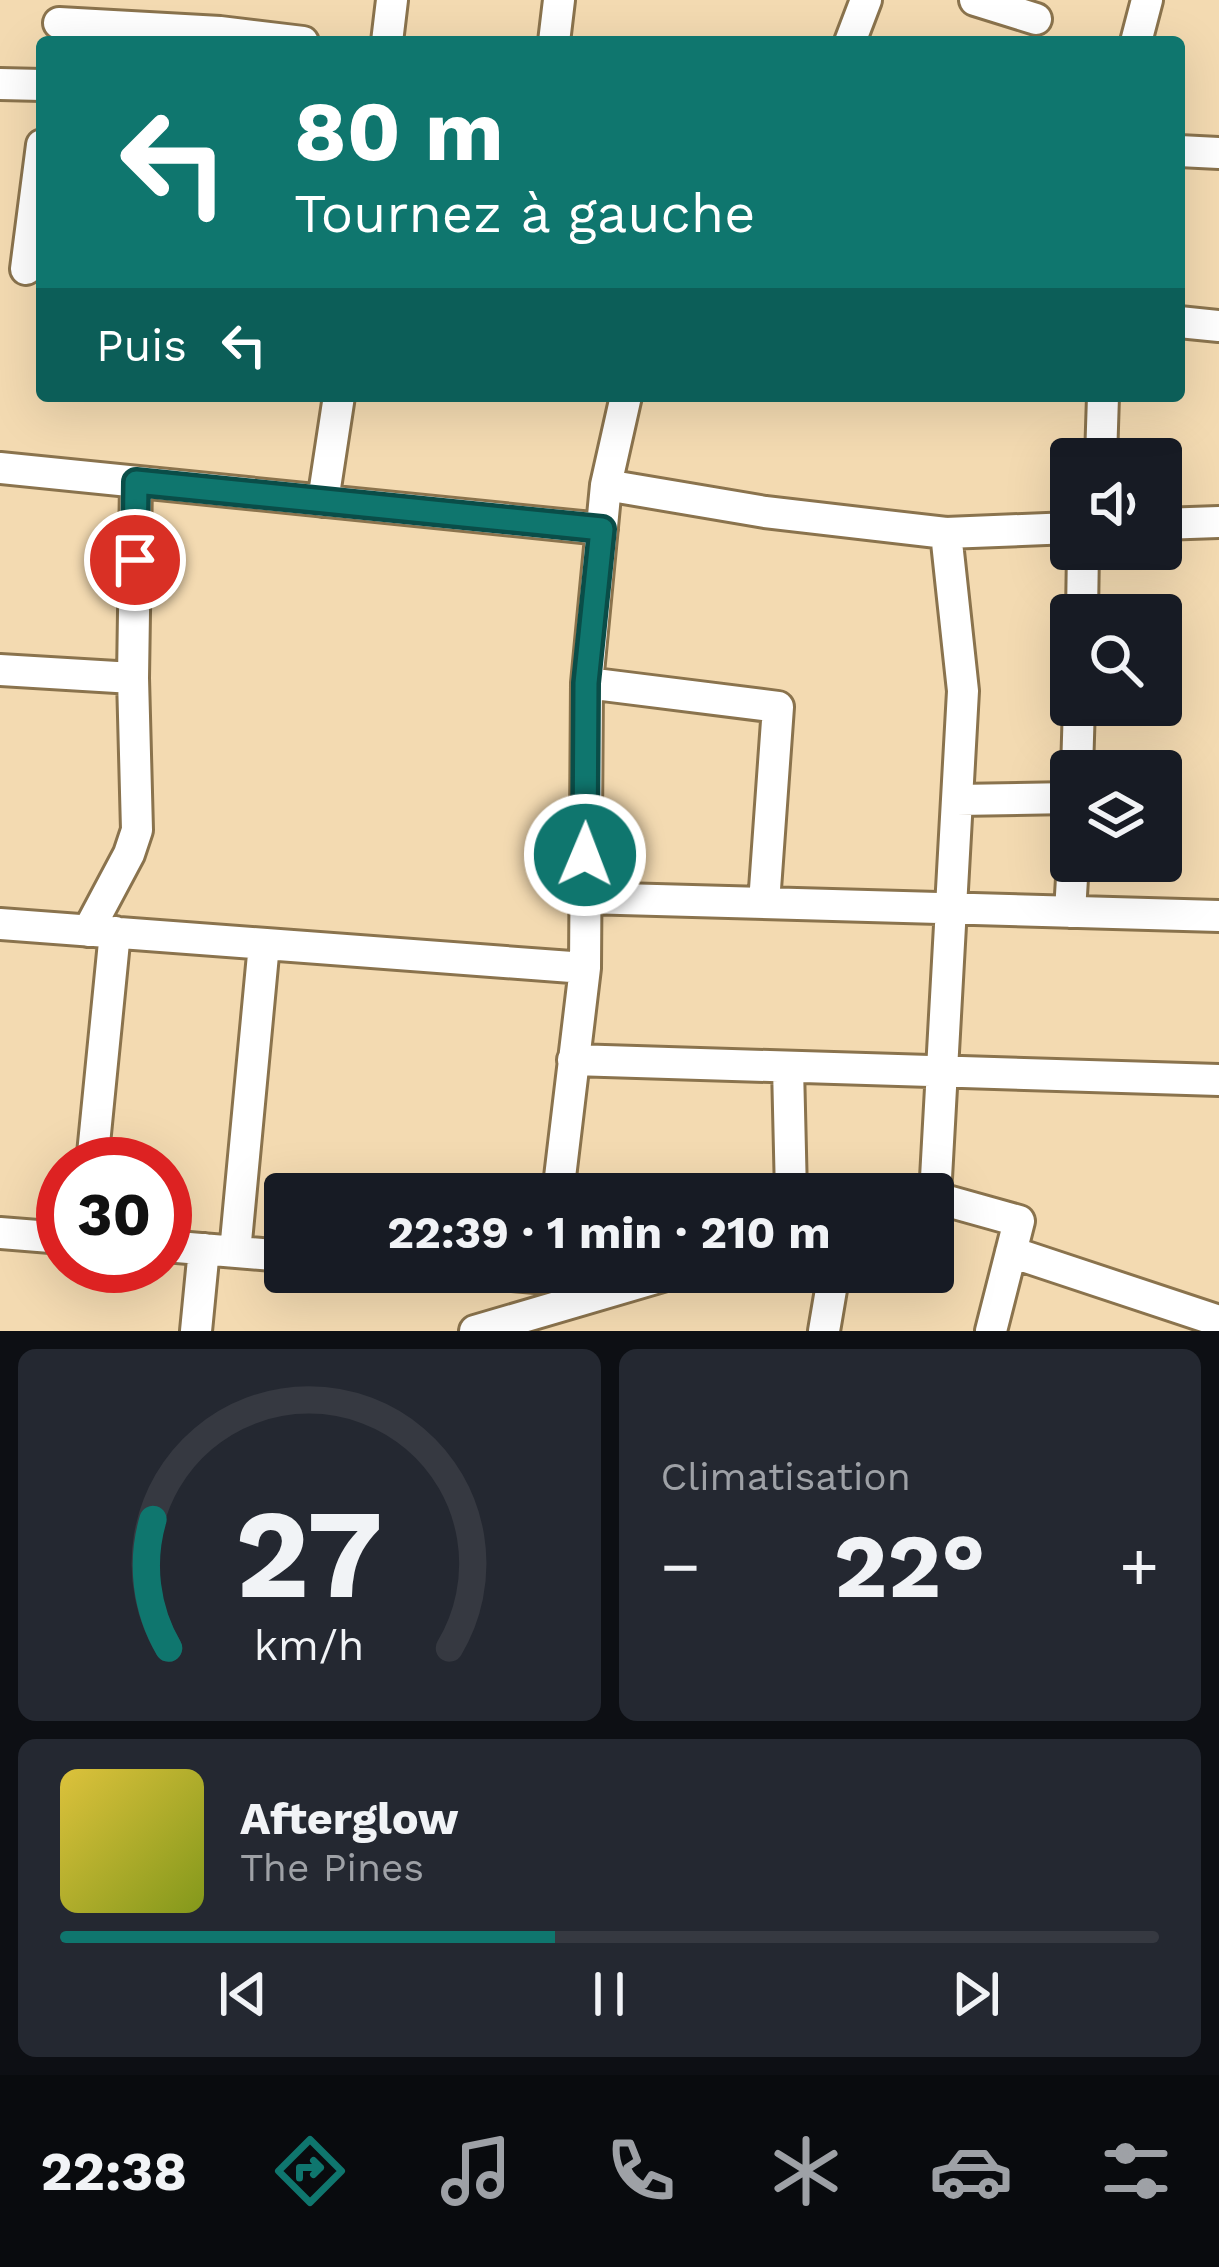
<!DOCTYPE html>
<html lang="fr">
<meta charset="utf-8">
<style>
:root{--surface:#171b24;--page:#242831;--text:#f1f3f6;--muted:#9ea1a6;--line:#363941;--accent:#0f766e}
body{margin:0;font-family:"Work Sans",sans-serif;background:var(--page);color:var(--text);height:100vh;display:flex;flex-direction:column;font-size:45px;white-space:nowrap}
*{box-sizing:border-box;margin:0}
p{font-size:39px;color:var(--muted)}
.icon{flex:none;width:66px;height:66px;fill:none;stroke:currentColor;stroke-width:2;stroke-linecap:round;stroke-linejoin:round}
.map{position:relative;height:1331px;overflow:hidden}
.drawer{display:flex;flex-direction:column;gap:18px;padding:18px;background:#0d0f14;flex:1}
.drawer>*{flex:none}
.banner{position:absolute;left:36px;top:36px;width:1149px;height:366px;border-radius:12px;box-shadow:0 12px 48px #0002;background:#0f766e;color:#fff;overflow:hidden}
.fabs{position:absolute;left:1050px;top:438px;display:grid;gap:24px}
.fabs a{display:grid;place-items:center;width:132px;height:132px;border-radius:12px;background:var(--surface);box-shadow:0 12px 48px #0002;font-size:60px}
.speed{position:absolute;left:36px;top:1137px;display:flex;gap:24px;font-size:60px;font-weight:700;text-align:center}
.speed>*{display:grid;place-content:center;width:156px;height:156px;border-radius:50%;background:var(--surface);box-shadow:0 12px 48px #0002;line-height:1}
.speed .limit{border:18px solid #d22;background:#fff;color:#111}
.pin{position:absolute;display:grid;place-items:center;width:102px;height:102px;color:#fff;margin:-51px;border:6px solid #fff;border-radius:50%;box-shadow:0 3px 12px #0007}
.me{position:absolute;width:132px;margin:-66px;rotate:1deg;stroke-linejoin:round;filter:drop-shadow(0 0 9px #0008)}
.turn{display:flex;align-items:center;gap:42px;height:252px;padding:0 60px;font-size:54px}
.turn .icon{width:156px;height:156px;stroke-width:2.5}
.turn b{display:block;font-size:84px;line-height:102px}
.then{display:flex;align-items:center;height:114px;padding:0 60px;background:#0003;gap:24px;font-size:45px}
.big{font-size:90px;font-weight:700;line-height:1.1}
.drawer .widget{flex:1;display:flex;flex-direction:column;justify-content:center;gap:18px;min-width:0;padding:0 42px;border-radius:18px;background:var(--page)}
.drawer .dial{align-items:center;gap:0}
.dial svg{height:312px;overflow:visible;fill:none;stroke:var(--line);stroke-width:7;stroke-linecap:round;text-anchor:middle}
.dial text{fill:var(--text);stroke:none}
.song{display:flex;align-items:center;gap:36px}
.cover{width:144px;height:144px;border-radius:18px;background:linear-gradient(135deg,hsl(50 70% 55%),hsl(70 70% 35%))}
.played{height:12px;border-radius:6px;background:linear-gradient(90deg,var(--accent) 45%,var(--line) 45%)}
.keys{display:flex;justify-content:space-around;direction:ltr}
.heat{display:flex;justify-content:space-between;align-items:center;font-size:66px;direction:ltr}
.drawer .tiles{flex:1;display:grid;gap:18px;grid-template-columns:1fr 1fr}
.widget:last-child{grid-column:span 2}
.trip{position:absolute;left:264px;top:1173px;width:690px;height:120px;border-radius:12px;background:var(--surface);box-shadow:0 12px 48px #0002;font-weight:700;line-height:120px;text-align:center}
.tab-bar{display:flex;height:192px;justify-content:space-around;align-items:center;background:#090b0e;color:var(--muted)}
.tab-bar .icon{width:84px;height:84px}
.tab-bar .on{color:var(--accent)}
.tab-bar b{font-size:54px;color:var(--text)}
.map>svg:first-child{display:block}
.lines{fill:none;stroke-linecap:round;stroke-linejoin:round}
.minor-casing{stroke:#8a734d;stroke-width:36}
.minor{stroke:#fff;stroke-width:30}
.route-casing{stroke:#0a4d48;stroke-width:30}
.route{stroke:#0f766e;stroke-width:21}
</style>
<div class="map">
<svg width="1219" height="1331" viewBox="0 0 1219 1331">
<rect width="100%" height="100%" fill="#f3dab1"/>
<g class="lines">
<g class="minor-casing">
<path id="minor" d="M975 0 1036 19
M59 23 220 32 303 42
M387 42 392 0
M554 42 559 0
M850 42 866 0
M1136 42 1147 0
M0 84 42 85
M1179 151 1219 153
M26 269 42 145
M1179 322 1219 326
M1101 459 1103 396
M0 468 602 529
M606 485 765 512 946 533 1071 528
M323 501 339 396
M1161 524 1219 522
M1082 615 1083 549
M0 670 133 678
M587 683 778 707 764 903
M1077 771 1079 705
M957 800 1071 798
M585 898 1219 916
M1070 912 1073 861
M0 924 585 968
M88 931 129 854 137 830 133 678 136 482
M573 1060 1219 1080
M788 1067 791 1194
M92 1164 115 932
M558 1194 585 968 587 683 606 485 626 396
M935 1196 963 691 946 533
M933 1197 1019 1221 991 1331
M0 1233 63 1238
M165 1246 285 1256
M235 1252 264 944
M1011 1252 1219 1321
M477 1272 548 1278
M196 1331 204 1249
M475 1331 676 1272
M824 1331 834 1272"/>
</g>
<use href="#minor" class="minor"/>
</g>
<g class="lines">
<g class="route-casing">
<path id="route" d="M135 560 136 482 602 529 586 683 585 855"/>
</g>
<use href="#route" class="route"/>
</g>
</svg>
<div class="fabs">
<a><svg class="icon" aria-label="sound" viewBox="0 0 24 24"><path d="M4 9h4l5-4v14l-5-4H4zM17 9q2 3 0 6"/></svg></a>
<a><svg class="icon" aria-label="search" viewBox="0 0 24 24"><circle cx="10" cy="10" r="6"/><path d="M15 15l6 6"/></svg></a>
<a><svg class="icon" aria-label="layers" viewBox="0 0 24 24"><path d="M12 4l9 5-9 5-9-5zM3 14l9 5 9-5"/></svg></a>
</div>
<div class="speed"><div class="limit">30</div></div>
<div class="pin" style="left:135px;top:560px;background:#d93025"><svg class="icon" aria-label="arrive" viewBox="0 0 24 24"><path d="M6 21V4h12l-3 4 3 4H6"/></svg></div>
<svg class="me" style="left:585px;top:855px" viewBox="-20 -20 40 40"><circle r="17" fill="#0f766e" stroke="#fff" stroke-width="3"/><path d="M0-11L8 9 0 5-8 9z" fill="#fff"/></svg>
<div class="trip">22:39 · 1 min · 210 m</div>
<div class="banner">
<div class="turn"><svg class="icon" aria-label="left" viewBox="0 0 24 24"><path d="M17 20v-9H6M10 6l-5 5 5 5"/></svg><div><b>80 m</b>Tournez à gauche</div></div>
<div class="then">Puis<svg class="icon" aria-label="left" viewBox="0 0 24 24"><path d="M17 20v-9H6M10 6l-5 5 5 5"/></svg></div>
</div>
</div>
<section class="drawer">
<div class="tiles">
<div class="widget dial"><svg viewBox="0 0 100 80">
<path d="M14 69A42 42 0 1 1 86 69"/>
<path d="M14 69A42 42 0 0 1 10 36" stroke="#0f766e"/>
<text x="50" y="56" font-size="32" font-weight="700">27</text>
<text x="50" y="72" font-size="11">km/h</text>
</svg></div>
<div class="widget"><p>Climatisation</p>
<div class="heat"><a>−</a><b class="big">22°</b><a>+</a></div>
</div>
<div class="widget">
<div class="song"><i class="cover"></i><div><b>Afterglow</b><p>The Pines</p></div></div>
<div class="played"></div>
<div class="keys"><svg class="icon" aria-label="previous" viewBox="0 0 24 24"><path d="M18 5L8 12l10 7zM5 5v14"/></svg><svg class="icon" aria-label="pause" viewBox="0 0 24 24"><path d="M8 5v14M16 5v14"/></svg><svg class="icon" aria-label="next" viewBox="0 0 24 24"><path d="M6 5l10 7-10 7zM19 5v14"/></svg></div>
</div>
</div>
</section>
<nav class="tab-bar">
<b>22:38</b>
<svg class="icon on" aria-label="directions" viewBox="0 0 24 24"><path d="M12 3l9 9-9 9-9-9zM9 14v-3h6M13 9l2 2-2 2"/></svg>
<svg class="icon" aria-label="music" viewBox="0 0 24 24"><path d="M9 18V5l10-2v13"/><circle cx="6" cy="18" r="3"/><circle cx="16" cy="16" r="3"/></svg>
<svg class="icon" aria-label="phone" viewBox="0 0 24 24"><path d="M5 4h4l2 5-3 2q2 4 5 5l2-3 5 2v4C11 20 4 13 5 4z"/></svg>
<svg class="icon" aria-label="climate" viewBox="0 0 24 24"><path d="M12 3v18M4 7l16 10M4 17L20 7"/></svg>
<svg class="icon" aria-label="car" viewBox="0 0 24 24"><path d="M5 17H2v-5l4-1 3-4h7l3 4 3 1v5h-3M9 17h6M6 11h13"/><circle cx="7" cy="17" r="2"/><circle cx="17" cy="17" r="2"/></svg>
<svg class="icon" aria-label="filters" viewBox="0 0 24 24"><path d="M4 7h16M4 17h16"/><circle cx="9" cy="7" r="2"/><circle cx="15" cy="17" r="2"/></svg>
</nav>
